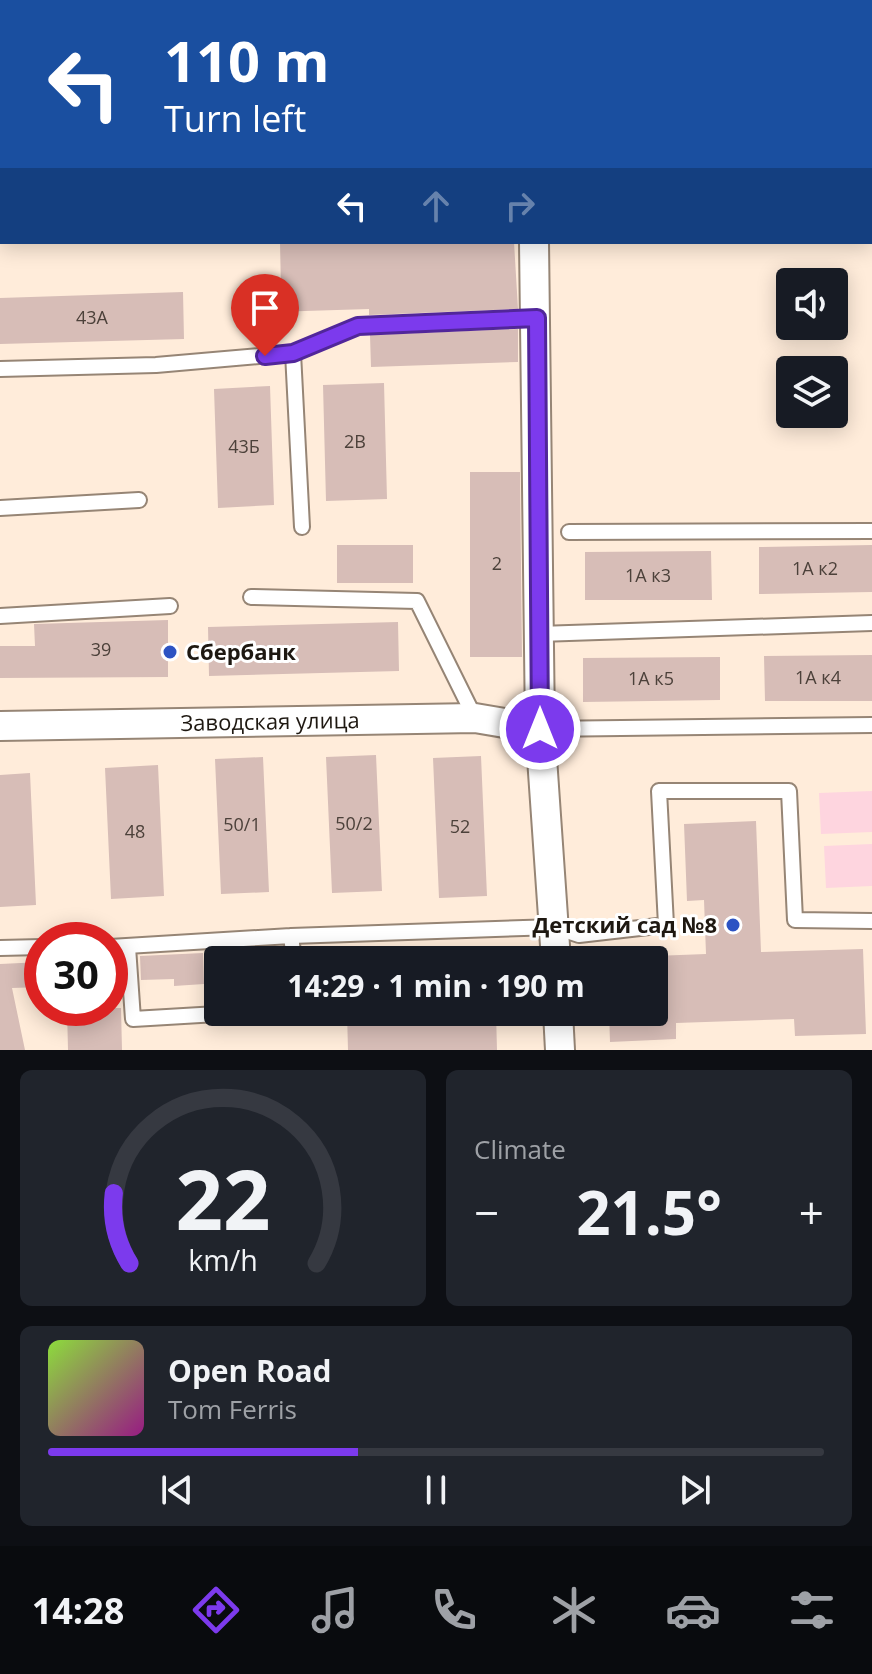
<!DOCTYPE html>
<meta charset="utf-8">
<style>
:root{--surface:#171b24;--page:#20242c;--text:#f1f3f6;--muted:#9ea1a6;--line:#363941;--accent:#7c3aed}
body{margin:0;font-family:"Open Sans",sans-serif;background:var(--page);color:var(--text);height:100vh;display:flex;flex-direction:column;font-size:30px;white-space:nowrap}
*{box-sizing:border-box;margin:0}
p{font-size:26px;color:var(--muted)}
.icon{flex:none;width:44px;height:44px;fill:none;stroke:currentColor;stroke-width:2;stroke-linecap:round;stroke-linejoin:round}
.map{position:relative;height:1050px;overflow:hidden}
.details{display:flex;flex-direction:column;gap:20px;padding:20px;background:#0d0f14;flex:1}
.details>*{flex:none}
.guide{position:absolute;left:0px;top:0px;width:872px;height:244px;box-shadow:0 4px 20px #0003;background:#1a4fa0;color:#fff;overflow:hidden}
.controls{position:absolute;left:776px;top:268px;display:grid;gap:16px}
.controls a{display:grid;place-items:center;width:72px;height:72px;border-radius:8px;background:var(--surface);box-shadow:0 4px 20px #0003;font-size:40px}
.speed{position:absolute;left:24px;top:922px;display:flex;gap:16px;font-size:40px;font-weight:700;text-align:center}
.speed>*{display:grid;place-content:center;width:104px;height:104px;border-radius:50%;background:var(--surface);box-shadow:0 4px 20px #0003;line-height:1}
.speed .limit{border:12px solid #d22;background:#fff;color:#111}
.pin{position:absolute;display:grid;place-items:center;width:68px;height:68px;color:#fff;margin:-82px -34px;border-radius:50% 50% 50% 0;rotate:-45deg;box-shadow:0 0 8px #0007}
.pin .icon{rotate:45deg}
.me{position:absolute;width:88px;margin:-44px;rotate:0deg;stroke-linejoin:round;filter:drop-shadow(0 0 6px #0008)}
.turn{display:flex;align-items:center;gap:28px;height:168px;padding:0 32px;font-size:36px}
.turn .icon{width:104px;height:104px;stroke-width:2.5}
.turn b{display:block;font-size:56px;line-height:68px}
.lanes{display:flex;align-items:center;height:76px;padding:0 32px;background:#0003;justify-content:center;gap:40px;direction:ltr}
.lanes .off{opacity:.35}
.big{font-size:60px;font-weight:700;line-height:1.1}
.details .card{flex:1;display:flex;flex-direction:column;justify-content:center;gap:12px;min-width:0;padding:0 28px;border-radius:12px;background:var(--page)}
.details .dial{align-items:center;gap:0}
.dial svg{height:208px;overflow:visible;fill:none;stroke:var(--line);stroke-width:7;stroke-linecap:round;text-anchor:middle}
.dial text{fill:var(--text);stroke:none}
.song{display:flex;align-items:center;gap:24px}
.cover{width:96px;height:96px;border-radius:12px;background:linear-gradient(135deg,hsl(90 70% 55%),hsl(310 70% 35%))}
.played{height:8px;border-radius:4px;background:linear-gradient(90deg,var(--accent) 40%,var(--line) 40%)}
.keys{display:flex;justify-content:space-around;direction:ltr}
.heat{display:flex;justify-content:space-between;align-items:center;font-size:44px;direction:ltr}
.details .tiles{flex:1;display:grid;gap:20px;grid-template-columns:1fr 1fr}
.card:last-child{grid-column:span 2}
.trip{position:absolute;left:204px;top:946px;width:464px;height:80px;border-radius:8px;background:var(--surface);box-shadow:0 4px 20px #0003;font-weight:700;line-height:80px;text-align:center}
.dock{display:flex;height:128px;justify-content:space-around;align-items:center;background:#090b0e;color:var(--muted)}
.dock .icon{width:56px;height:56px}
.dock .on{color:var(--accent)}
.dock b{font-size:36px;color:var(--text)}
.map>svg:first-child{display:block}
.green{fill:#fed5df}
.building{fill:#d7bdb7}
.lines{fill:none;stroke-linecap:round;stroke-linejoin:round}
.lane-casing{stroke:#968575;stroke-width:18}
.street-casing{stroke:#968575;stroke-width:32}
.lane{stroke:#fff;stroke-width:14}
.street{stroke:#fff;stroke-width:28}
.route-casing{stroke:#51269a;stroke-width:20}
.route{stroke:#7c3aed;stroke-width:14}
.poi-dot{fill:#2d53c3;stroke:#fff;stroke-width:3}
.labels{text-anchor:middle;stroke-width:6;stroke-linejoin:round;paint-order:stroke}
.number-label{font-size:18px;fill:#4c413a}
.poi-label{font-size:22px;font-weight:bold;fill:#1e1811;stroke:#fff;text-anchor:start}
.street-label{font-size:22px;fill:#1e1811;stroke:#fff}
</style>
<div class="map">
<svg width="872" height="1050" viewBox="0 0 872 1050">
<rect width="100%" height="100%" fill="#ffecda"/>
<path class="green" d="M872 791V832L821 834 819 793Z
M872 844V886L826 888 824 846Z"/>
<path class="building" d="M280 242H514L518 309 369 315V309L273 312V290H281Z
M183 292 184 339 0 344V298Z
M518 329V362L371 367 370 335Z
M384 383 387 499 326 501 323 385Z
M270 386 274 505 218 508 214 389Z
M470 472H520L522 657H470Z
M337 545H413V583H337Z
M872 545V592L759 594V547Z
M711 551 712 600H585V552Z
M168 620V677L0 678V646H35L34 624Z
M398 622 399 671 209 676 208 627Z
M872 655V701H765L764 656Z
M720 657V700L583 702V658Z
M376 755 382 891 332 893 326 757Z
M481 756 487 896 439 898 433 758Z
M263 757 269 892 221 894 215 759Z
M158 765 164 896 111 899 105 768Z
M30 773 36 905 0 907V775Z
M756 821 761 952 863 949 866 1034 795 1036 794 1019 676 1023V1039L610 1042 609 1012H654V956L706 954 704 900 687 901 684 824Z
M203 953 204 984 174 986V979L141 980 140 956Z
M42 962V987L12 988 25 1050H0V964Z
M67 1008H121L122 1050H68Z
M347 1012H496L497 1050H348Z"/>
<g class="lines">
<g class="lane-casing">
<path id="lane" d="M406 2 595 0
M0 87H2
M0 203 2 200
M0 369 156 365 293 353
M0 508 139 500
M302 527 293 353 358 326 537 318
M569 532 872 531
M251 597 417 601 475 718
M0 616 170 606
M539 634 872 623
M540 729 872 725
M291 936 294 960
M110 947 291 936 555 927 579 935 666 925 659 791H789L795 920 872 921
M128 947 133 1019 251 1012
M0 948 42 947"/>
</g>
<g class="street-casing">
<g id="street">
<path d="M534 242 540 729 556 960"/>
<path id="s1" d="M0 726 475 718 540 729"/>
<path d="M558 1012 560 1050"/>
</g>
</g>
<use href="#lane" class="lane"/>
<use href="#street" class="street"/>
</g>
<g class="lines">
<g class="route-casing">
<path id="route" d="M265 356 293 353 358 326 537 318 540 729"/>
</g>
<use href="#route" class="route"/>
</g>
<g class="poi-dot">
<circle cx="170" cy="652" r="8"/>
<circle cx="733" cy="925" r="8"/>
</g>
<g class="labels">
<g class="number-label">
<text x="92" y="324">43А</text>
<text x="355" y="448">2В</text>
<text x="244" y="453">43Б</text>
<text x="497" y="570">2</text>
<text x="815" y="575">1А к2</text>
<text x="648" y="582">1А к3</text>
<text x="101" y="656">39</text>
<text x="818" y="684">1А к4</text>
<text x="651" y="685">1А к5</text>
<text x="354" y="830">50/2</text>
<text x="242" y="831">50/1</text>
<text x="460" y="833">52</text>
<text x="135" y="838">48</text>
</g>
<g class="poi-label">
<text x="186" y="660">Сбербанк</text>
<text x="717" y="933" text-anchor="end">Детский сад №8</text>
</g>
<g class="street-label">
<text dy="8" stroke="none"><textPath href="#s1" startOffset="270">Заводская улица</textPath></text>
</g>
</g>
</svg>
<div class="controls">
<a><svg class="icon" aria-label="sound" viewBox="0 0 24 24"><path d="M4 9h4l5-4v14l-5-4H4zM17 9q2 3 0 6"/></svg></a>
<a><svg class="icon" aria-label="layers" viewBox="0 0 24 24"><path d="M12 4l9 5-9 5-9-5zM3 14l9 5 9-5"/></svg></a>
</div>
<div class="speed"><div class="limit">30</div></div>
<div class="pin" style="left:265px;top:356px;background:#d93025"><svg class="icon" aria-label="arrive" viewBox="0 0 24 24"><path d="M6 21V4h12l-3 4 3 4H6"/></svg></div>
<svg class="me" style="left:540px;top:729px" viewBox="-20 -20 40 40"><circle r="17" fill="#7c3aed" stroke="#fff" stroke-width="3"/><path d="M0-11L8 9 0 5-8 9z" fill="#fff"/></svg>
<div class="trip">14:29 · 1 min · 190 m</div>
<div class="guide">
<div class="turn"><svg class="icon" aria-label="left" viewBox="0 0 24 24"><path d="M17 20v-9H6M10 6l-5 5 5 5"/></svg><div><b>110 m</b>Turn left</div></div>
<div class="lanes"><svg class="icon" aria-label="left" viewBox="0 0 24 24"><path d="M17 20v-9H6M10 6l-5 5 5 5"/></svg><svg class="icon off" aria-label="ahead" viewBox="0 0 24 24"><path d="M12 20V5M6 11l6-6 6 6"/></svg><svg class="icon off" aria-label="right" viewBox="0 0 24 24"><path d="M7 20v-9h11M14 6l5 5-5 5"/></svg></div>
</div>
</div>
<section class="details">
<div class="tiles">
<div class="card dial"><svg viewBox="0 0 100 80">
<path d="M14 69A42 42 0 1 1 86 69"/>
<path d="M14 69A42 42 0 0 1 8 42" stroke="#7c3aed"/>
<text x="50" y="56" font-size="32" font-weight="700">22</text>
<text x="50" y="72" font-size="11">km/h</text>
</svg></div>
<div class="card"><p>Climate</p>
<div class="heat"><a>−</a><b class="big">21.5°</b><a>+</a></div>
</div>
<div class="card">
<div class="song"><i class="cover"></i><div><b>Open Road</b><p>Tom Ferris</p></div></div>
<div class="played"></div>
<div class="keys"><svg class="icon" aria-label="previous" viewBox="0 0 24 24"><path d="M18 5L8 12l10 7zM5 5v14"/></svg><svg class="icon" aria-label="pause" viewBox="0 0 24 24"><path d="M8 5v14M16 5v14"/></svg><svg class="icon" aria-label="next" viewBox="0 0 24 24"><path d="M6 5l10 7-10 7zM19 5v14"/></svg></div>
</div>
</div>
</section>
<nav class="dock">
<b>14:28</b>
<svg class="icon on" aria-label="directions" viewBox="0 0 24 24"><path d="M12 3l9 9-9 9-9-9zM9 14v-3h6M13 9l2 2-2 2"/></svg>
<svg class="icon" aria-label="music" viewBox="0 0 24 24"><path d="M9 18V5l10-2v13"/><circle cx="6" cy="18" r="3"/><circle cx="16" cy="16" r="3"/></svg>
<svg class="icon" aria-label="phone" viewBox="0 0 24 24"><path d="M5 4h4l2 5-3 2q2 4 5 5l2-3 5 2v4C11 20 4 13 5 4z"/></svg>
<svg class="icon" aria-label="climate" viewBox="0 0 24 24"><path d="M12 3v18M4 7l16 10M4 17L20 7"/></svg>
<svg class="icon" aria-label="car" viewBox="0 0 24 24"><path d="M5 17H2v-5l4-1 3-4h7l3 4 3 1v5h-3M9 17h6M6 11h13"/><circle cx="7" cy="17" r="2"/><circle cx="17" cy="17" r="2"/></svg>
<svg class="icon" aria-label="filters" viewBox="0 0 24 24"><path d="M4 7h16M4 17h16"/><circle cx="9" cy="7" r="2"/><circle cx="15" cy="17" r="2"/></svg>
</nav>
